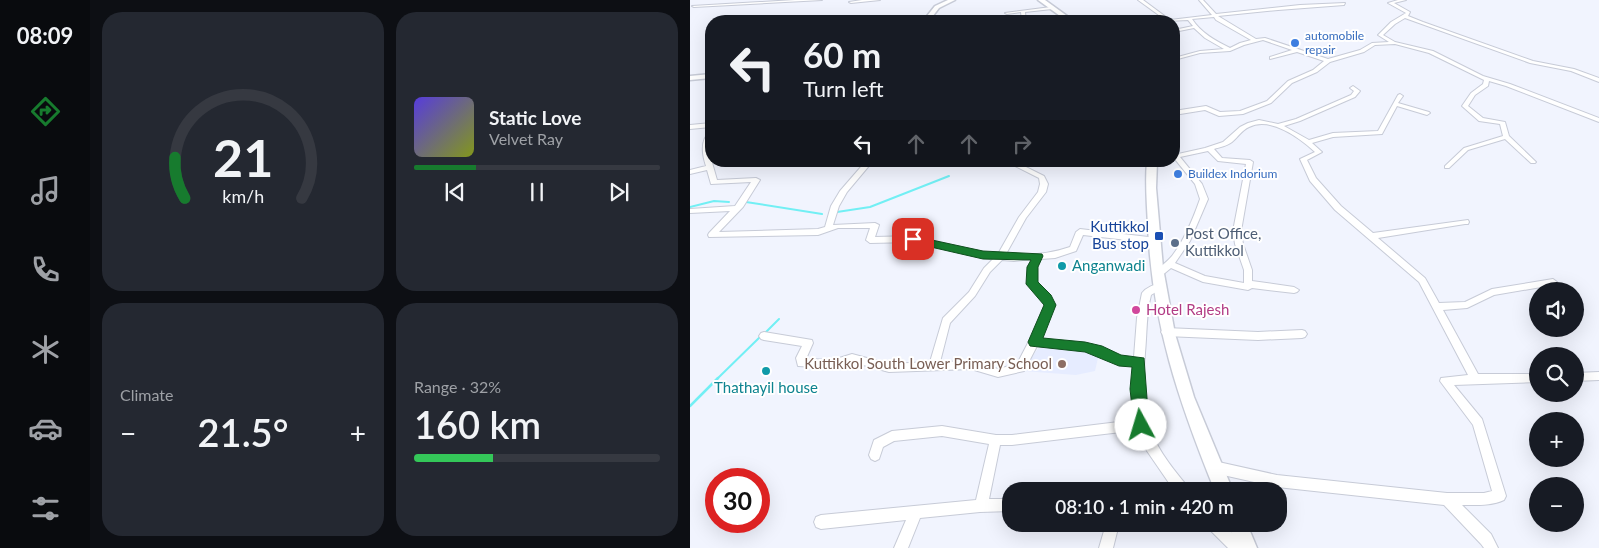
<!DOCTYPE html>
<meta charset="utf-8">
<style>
:root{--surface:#171b24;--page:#242831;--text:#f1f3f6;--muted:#9ea1a6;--line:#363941;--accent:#177b2e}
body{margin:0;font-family:Lato,sans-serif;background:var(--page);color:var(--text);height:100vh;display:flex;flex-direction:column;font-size:19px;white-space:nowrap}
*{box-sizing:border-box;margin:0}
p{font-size:16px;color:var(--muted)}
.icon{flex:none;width:28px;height:28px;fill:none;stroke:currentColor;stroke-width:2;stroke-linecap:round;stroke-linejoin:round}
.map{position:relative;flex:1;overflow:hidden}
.sheet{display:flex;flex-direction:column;gap:12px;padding:12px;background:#0d0f14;width:600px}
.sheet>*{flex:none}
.guide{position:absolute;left:15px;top:15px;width:475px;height:152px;border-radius:20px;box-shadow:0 5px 20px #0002;background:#171b24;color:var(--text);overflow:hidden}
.tools{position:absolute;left:839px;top:282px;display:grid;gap:10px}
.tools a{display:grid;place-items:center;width:55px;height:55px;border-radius:50%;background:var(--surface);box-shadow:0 5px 20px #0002;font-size:25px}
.speed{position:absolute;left:15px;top:468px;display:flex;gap:10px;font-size:25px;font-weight:700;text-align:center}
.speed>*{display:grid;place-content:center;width:65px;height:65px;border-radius:50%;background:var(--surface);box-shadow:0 5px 20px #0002;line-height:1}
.speed .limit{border:8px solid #d22;background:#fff;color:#111}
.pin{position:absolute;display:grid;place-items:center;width:42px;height:42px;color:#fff;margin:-21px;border-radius:10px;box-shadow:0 2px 8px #0006}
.me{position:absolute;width:55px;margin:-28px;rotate:354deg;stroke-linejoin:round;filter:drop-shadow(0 0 4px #0008)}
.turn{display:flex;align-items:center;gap:18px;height:105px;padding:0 15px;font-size:22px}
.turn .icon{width:65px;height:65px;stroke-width:2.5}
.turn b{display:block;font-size:35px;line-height:42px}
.lanes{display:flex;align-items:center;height:48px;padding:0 15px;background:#0003;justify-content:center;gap:25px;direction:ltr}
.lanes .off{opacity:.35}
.big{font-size:38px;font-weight:600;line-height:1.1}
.sheet .card{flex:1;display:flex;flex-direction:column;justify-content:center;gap:8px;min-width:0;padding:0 18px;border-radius:20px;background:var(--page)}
.sheet .dial{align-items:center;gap:0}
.dial svg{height:130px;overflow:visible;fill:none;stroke:var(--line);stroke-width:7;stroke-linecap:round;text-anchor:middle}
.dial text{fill:var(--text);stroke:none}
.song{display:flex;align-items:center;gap:15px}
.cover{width:60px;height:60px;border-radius:8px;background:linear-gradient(135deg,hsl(250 70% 55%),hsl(70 70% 35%))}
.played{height:5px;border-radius:2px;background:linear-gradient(90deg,var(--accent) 25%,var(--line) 25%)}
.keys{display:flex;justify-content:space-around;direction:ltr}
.heat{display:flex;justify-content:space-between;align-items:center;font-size:28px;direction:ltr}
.charge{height:8px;border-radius:4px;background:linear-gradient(90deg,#34c759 32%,var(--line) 0)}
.sheet .tiles{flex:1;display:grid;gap:12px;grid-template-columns:repeat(2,1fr)}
.trip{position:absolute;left:312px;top:482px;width:285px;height:50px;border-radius:20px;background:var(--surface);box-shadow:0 5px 20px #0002;font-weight:600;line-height:50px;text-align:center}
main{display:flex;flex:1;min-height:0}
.menu{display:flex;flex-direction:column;width:90px;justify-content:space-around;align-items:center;background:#090b0e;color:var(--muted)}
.menu .icon{width:35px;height:35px}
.menu .current{color:var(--accent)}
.menu b{font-size:22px;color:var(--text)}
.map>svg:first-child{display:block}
.built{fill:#e6ecff}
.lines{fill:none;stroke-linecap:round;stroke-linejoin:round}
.stream-far1{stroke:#72eff4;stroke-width:2}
.stream{stroke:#72eff4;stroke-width:2.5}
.minor-casing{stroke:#c7cbd7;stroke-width:2}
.major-casing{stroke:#c7cbd7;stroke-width:3}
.highway-casing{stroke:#c7cbd7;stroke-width:3}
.minor{fill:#fff;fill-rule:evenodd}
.major{fill:#fff;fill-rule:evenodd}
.highway{fill:#fff;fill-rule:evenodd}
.route{fill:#177b2e;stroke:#0f501e}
.shop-dot{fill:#3f7fe0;stroke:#fff;stroke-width:2}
.transit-dot{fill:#1a4fb4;stroke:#fff;stroke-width:2}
.service-dot{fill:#5c6f8a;stroke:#fff;stroke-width:2}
.culture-dot{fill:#0f9aa8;stroke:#fff;stroke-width:2}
.hotel-dot{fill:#d1479c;stroke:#fff;stroke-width:2}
.education-dot{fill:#8d6e63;stroke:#fff;stroke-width:2}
.labels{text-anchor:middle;stroke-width:4;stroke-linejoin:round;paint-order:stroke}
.far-shop-label{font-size:12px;fill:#366cbe;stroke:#fff;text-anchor:start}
.transit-label{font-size:15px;fill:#164399;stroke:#fff;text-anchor:end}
.service-label{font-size:15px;fill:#4e5e75;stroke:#fff;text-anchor:start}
.culture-label{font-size:15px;fill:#0d838f;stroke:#fff;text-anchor:start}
.hotel-label{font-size:15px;fill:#b23c85;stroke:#fff;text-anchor:start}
.education-label{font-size:15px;fill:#785e54;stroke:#fff;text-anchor:end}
</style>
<main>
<nav class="menu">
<b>08:09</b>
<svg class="icon current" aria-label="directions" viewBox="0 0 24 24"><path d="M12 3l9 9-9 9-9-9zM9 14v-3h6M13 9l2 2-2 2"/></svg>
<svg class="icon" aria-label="music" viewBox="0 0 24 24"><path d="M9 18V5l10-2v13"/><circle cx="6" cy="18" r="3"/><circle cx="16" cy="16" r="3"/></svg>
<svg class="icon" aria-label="phone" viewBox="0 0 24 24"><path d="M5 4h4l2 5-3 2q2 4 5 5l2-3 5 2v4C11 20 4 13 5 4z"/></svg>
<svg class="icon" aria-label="climate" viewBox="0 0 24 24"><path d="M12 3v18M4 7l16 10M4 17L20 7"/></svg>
<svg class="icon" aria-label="car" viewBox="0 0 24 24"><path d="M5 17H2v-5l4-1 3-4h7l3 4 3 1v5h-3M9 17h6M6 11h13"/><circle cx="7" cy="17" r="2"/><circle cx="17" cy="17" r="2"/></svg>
<svg class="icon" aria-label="filters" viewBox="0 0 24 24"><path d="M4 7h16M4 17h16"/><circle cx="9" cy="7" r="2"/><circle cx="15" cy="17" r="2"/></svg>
</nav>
<section class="sheet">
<div class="tiles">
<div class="card dial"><svg viewBox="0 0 100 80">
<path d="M14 69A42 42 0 1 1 86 69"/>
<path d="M14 69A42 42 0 0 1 8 44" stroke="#177b2e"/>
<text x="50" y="56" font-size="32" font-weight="700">21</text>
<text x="50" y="72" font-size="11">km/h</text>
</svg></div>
<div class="card">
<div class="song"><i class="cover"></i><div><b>Static Love</b><p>Velvet Ray</p></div></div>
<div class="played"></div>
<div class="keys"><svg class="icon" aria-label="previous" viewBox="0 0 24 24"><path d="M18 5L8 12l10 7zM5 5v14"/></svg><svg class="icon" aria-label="pause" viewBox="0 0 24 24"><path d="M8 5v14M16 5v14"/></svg><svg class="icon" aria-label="next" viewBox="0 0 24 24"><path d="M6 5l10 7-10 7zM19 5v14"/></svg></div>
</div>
<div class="card"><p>Climate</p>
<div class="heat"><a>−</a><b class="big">21.5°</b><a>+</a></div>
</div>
<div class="card"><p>Range · 32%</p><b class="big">160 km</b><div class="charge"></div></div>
</div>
</section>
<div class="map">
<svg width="909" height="548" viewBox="0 0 909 548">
<rect width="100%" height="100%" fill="#f1f4fe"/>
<path class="built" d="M349 347 391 349 403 353 408 358 405 371 386 375 333 371Z"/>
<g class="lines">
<path class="stream-far1" d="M56 202 132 214
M0 207 24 201 39 202
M147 212 180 207 259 176
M75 333 89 319
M27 379 71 336"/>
<path class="stream" d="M0 406 28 378"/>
<g class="minor-casing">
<path id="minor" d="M105 0H132L4 7 2 6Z
M172 0H190L161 3 159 2Z
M448 0H453L480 20 522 15 509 0H513L526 14 610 5 655 3 654 5 588 10 528 16 566 39 575 38 638 59 670 50 682 43 699 42 688 35 701 22 716 13 698 3 708 0H716L704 3 720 12 718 16 733 22 843 61 884 69 909 78V82L881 71 840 63 715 18 705 24 693 35 705 42 743 51 793 76 820 84 909 118V122L816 86 799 81 798 86 785 95 778 106 793 118 815 122 819 136 846 162 845 163H841L815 139 778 150 759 168H755V166L774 148 813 136 810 124 789 121 772 106 781 93 793 84 794 80 739 53 705 44 685 45 674 52 640 62 627 72 602 83 581 103 553 114 529 116 515 110 484 115V111L516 106 530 112 550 111 577 101 598 81 623 70 634 61 607 52 580 59V57L602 50 573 40 554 45 540 51 510 53 484 60V58L510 51 534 49 515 38 504 28 484 32V30L503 26 498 20 477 21ZM524 17 526 20 561 40 550 43 540 48C526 41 511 33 502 19Z
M361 7 362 9 335 12 336 21H332L331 12 317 14 315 13Z
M210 17 231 20 233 21 208 19Z
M663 86 670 91 665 97 610 121 594 126 619 140 643 133 688 131 708 95 710 94 713 96 708 103 739 112 740 113 737 115 707 106 692 134 643 137 622 143 632 152 617 160 626 178 651 206 683 233 778 220 779 222 778 224H775L688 238 735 278 749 303 775 302 802 289 863 279 867 282 863 285 804 295 777 308 753 310 788 374H848V382L764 385 792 419 816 496 814 500C801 506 786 505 772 505L801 534 808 548H794L791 544 754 505 587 487 524 473 520 471 518 467 520 463 524 461 587 475 757 493H794L802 491 783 425 750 381 751 378 778 375 729 282 645 210 620 181 610 159 625 152C610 138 580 116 559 127 552 130 548 137 542 142 537 146 530 147 524 149L532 158 560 160 563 162 551 231 553 244 562 270V281L604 287 609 290 607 292 604 293 562 288 558 290 513 282 481 268 470 277H464L463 275C468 268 476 263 482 256 495 239 503 219 510 199L505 184 484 158V149L486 150 488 154 515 148 533 142 550 127 558 123 569 120 588 124 606 119 661 95 664 91 660 88ZM518 151 528 161 556 164 543 231 545 244 554 270V283L515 276 485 263 500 241 518 199 512 184 490 157Z
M21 123V127L0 129V125Z
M21 131 19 152 27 180 66 178 70 180 53 207 29 232 128 229 135 227 141 206 150 191 176 161H183L157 192 149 206 143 225 185 223 189 225 185 237 223 236 293 252 308 254 329 217 348 192 350 184 349 178 315 161H324L354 176 358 184 356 192 336 218 316 254C337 256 360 254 380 247L386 232 390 229 467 238 468 240 464 243 393 235 386 251 365 258 351 259 346 267V283L360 296 365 305 350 339 395 343 411 347 430 356 444 357 447 318 452 293C456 288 465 283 471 285L472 287 471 289 461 295C456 314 457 333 455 353 450 417 456 437 498 487L500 491H462L464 487 479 483 457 451 448 430 322 445H310L299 499H321V511L290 512 230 518 218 548H204L216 520 131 529 126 527 124 522 126 517 131 515 286 500 299 444 252 436 204 441 193 447 189 459 185 461 181 459 179 455 184 440 202 431 252 426 306 435H322L445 420 443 401 444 366 429 364 405 353 395 351 347 346 334 371 308 377 281 369 199 372 162 362 143 368 108 366 106 358 112 346 74 340 71 339 69 336 71 333 74 332 122 340 123 343 116 359 143 360 162 354 199 364 240 362 253 318 279 292 294 268 303 259 293 258 223 242 180 243 176 240 180 228H148L128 235 19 237 18 235 19 233 40 211 0 213V209L45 206 61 182 21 184 17 170 0 174V170L16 166C12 154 10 139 21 131ZM342 259 338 267V284L353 300 355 305 339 341 327 364 308 369 281 361 250 362 260 323 285 296 300 272 312 260 324 261Z
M476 328 568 332 612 330 615 331 617 334 615 337 612 338 568 340 476 336 473 335 471 332 473 329Z
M909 372V380L885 381V373Z
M416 524H429L423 548H409Z
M518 524H533L553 543 555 548H538L519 529Z"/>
</g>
<g class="major-casing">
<path id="major" d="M258 0H265L249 8 239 21H233L245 6Z
M21 74V78L0 80V76Z"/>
</g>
<g class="highway-casing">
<path id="highway" d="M348 0H355L384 21H377Z
M457 161H467L466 188 473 268 485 334 504 397 543 491H525C489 402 462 324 458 226 457 204 455 183 457 161Z
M539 524H557L567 548H547Z"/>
</g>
<use href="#minor" class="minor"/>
<use href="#major" class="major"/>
<use href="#highway" class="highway"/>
</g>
<path class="route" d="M223 236 293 251 352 254 353 256 348 267V282L361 295 366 305 353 338 395 342 412 346 431 355 454 358 459 425 456 430 451 432 446 430 444 425 440 389 442 367 429 366 395 352 340 346 338 342 354 305 336 284 337 267 341 260 293 259 219 242 217 239Z"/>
<g class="shop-dot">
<circle cx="605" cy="43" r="5"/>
<circle cx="488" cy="174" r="5"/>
</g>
<rect class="transit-dot" x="464" y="231" width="10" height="10" rx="2.5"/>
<circle class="service-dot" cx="485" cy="243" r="5"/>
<g class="culture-dot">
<circle cx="372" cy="266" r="5"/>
<circle cx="76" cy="371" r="5"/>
</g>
<circle class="hotel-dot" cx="446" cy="310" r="5"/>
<circle class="education-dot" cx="372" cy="364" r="5"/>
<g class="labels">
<g class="far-shop-label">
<text x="615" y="40">automobile<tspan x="615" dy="14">repair</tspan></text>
<text x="498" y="178">Buildex Indorium</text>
</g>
<g class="transit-label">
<text x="459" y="232">Kuttikkol<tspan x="459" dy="17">Bus stop</tspan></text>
</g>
<g class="service-label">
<text x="495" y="239">Post Office,<tspan x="495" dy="17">Kuttikkol</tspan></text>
</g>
<g class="culture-label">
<text x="382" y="271">Anganwadi</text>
<text x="76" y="393" text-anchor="middle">Thathayil house</text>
</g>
<g class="hotel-label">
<text x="456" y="315">Hotel Rajesh</text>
</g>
<g class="education-label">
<text x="362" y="369">Kuttikkol South Lower Primary School</text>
</g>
</g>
</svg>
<div class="tools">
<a><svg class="icon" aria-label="sound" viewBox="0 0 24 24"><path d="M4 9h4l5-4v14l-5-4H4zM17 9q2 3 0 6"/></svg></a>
<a><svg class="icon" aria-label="search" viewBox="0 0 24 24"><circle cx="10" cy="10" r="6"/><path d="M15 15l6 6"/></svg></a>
<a>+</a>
<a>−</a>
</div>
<div class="speed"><div class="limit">30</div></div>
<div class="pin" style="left:223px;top:239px;background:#d93025"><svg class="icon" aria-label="arrive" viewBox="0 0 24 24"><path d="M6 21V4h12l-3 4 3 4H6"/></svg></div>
<svg class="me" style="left:451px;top:425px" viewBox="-20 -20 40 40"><circle r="19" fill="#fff"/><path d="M0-13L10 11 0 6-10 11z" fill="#177b2e"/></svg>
<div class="trip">08:10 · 1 min · 420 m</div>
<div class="guide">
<div class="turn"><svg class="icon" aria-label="left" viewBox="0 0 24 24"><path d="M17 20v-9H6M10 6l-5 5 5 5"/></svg><div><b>60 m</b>Turn left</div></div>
<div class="lanes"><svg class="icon" aria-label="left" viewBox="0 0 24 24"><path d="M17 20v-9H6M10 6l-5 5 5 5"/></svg><svg class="icon off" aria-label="ahead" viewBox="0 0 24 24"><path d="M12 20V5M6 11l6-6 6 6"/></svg><svg class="icon off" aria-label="ahead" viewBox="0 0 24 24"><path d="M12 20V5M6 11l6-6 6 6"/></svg><svg class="icon off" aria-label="right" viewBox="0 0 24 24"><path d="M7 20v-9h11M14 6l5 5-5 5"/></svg></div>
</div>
</div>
</main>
